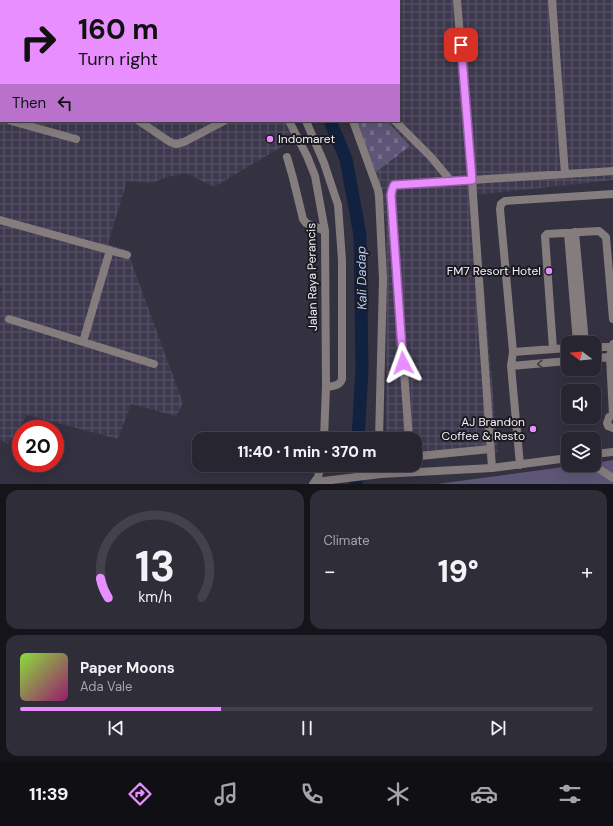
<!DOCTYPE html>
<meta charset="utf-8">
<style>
:root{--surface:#272530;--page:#2f2d38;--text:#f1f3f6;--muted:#a4a5ab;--line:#43424c;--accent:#e88eff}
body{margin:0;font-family:"DM Sans",sans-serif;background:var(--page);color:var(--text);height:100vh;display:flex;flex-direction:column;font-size:15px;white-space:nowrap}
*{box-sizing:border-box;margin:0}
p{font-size:13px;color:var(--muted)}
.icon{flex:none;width:22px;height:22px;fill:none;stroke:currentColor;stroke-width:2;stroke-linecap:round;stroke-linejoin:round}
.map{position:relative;height:484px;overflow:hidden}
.details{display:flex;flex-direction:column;gap:6px;padding:6px;background:#15141a;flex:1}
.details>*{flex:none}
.hud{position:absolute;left:0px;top:0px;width:400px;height:122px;box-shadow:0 4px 16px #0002,0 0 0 1px var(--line);background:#e88eff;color:#111;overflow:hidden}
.needle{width:26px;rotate:286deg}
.buttons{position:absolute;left:561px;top:336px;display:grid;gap:8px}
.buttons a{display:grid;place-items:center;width:40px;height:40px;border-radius:8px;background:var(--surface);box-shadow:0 4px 16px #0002,0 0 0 1px var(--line);font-size:20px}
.speed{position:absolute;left:12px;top:420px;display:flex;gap:8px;font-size:20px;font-weight:700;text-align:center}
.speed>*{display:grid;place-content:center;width:52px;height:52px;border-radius:50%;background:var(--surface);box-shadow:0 4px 16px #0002,0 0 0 1px var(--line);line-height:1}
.speed .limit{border:6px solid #d22;background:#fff;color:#111}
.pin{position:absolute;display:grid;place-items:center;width:34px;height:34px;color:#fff;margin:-17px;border-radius:8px;box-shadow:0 2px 6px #0006}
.me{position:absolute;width:44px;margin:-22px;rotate:356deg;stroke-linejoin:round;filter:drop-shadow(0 0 3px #0008)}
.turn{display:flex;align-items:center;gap:14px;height:84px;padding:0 12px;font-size:18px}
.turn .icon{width:52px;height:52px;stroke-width:2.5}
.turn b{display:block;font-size:28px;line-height:34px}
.then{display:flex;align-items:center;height:38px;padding:0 12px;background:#0003;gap:8px;font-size:15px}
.big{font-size:30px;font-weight:800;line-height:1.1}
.details .tile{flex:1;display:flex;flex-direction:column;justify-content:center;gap:6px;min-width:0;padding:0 14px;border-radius:12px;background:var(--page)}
.details .dial{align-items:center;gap:0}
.dial svg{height:104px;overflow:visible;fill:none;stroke:var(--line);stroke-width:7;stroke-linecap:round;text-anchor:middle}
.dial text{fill:var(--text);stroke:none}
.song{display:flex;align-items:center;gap:12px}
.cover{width:48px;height:48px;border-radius:6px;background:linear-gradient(135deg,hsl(90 70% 55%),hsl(320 70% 35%))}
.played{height:4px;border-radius:2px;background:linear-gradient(90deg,var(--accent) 35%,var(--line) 35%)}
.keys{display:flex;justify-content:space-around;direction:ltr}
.heat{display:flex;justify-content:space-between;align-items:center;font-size:22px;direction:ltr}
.details .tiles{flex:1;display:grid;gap:6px;grid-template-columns:1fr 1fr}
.tile:last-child{grid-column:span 2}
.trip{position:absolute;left:192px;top:432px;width:230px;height:40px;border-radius:12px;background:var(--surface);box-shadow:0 4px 16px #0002,0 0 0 1px var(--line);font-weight:800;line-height:40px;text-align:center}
.dock{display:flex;height:64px;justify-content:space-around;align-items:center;background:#100f13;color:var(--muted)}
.dock .icon{width:28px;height:28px}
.dock .current{color:var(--accent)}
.dock b{font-size:18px;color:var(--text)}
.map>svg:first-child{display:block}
.industrial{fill:url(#industrial-grid)}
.green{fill:#5d5677}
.cemetery{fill:url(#cemetery-stones)}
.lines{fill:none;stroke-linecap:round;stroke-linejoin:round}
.river{stroke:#10223f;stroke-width:13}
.minor{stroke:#857c7d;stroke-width:8}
.oneway{stroke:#403c41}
.route-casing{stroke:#975ca6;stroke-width:10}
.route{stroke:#e88eff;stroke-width:7}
.poi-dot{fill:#e88eff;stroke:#1b1a21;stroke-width:1.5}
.labels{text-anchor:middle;stroke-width:4;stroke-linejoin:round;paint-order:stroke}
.poi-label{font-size:12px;fill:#f3f2fc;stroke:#1b1a21;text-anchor:end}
.street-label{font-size:12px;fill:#f3f2fc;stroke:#1b1a21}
.water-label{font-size:13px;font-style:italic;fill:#adc9f8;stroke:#1b1a21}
</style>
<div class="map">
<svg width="613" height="484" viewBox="0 0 613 484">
<defs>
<pattern id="industrial-grid" width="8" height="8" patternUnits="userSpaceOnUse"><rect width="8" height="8" fill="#3e394f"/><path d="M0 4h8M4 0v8" fill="none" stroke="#5a5669"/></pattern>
<pattern id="cemetery-stones" width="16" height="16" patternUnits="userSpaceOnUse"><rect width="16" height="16" fill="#5d5677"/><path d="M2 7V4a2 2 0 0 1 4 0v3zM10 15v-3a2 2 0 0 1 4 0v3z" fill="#756f8b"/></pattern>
</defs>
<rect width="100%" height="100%" fill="#343140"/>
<path class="industrial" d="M0 0H26L25 1H1V121H292L300 136 214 187 186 173 167 177 152 183 127 181 108 244 127 250 183 403 176 416 131 404 118 439 27 415 8 444 0 440V295L2 289 0 288Z
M290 0H613V180L476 195 498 452 415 461V439H386V223L376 172 410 146 387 121H399V1H290Z"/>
<path class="green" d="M613 460V484H437L578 465H594V463Z"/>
<path class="cemetery" d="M357 121H387L410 146 376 172Z"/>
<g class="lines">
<path class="river" d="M257 0 258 1
M330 121 346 159 360 235 362 369 358 439
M356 484 357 465"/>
<path class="minor" d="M216 0 217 1
M238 0V1
M287 0V1
M302 0V1
M376 0V1
M457 0 472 180 613 171
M552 0 565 174
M12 1 13 0
M100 1V0
M0 17 1 18
M0 40 1 37
M0 118H1
M11 121 76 139
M139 121 170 142 176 144 184 142 224 121
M289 121 307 156 315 176 325 231 326 387 324 439
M306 121 324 163 338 205 342 260V379C340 386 333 386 326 387
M353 121 378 190 379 196 383 279 379 439
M395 121 431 157 451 181
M287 157 293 178 303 219 306 223 325 231
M0 220 127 255
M575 232 585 343
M568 233 577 343
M9 319 154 364
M83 342 110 250
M594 347H612
M553 349 545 236 547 234 599 231 606 237 613 319
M513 352 568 348
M594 358 610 357
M511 366 568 361
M613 415 610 357 612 347 613 344
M613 415 609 417 607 423 608 426 613 428
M409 439 391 195 392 190 394 185 472 180 492 468
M415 454 419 456 490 449
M594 454 613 452
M520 465 511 366 513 352 500 209 501 204 505 201 613 194
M593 465 613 478
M315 482 381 474 492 468 568 458
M313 484 318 477 321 465"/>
</g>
<defs><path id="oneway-chevron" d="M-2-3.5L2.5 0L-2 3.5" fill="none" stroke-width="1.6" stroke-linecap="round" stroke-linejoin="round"/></defs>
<use class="oneway" href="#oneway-chevron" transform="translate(540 364) rotate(175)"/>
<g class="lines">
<g class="route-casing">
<path id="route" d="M403 363 391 195 392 190 394 185 472 180 461 45"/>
</g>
<use href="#route" class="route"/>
</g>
<g class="poi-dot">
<circle cx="270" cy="139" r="4"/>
<circle cx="549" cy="271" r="4"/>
<circle cx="533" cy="429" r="4"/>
</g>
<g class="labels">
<g class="poi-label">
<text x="278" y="143" text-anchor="start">Indomaret</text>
<text x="541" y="275">FM7 Resort Hotel</text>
<text x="525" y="426">AJ Brandon<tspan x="525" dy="14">Coffee &amp; Resto</tspan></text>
</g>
<g class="street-label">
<text transform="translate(312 277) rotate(-91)" y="4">Jalan Raya Perancis</text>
</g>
<g class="water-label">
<text transform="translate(361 278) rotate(-91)" y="5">Kali Dadap</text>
</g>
</g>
</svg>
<div class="buttons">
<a><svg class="needle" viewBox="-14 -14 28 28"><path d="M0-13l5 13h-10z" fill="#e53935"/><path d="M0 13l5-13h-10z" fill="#a4a5ab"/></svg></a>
<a><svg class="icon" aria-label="sound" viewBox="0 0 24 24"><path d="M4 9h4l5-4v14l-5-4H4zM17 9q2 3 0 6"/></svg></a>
<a><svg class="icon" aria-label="layers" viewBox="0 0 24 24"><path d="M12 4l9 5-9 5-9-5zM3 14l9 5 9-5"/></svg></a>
</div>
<div class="speed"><div class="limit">20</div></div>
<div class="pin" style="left:461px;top:45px;background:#d93025"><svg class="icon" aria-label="arrive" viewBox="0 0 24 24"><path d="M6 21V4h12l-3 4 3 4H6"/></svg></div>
<svg class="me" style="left:403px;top:363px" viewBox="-20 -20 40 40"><path d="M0-17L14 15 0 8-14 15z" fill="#e88eff" stroke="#fff" stroke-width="4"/></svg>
<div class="trip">11:40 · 1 min · 370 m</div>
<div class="hud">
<div class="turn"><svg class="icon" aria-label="right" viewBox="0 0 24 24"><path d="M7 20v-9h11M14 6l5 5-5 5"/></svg><div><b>160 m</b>Turn right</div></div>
<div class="then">Then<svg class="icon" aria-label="left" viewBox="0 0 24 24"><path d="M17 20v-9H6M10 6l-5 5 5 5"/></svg></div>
</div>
</div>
<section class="details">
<div class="tiles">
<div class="tile dial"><svg viewBox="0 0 100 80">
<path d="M14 69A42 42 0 1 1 86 69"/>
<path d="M14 69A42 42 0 0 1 8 54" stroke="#e88eff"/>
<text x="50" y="56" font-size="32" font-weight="700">13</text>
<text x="50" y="72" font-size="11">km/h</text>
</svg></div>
<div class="tile"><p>Climate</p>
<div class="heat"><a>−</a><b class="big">19°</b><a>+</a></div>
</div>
<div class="tile">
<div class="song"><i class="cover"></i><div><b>Paper Moons</b><p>Ada Vale</p></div></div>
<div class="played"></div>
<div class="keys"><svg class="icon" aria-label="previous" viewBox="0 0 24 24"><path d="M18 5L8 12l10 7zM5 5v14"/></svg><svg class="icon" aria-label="pause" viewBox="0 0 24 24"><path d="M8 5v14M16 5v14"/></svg><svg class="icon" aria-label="next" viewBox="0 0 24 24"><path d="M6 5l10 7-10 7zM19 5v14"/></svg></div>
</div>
</div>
</section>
<nav class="dock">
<b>11:39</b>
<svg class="icon current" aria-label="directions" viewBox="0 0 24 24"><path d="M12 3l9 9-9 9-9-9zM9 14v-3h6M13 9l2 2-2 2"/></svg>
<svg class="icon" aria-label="music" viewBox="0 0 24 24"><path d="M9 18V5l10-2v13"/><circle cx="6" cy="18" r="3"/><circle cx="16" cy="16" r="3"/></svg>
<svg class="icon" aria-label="phone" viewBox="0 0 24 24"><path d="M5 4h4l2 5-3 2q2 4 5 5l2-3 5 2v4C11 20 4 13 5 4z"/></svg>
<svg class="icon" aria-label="climate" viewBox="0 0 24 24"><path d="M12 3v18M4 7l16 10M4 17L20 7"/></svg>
<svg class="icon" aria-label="car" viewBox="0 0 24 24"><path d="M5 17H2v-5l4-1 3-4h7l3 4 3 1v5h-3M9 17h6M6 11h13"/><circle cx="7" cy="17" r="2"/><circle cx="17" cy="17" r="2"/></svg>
<svg class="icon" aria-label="filters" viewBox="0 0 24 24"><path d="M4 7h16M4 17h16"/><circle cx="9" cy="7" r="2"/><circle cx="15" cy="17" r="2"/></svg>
</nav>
